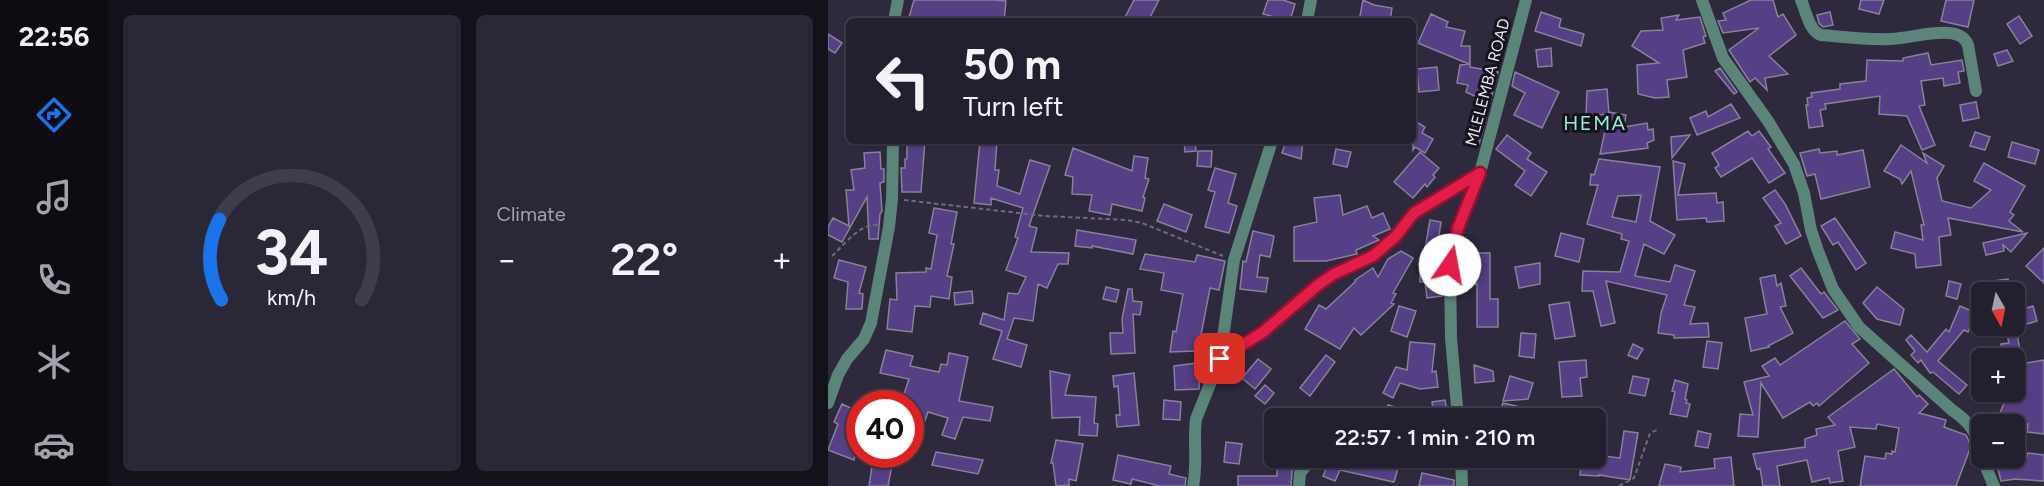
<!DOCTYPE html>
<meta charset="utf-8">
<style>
:root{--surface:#221f2e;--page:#2a2736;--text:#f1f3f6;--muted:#a2a2aa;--line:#3f3d4a;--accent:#1a73e8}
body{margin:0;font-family:Figtree,sans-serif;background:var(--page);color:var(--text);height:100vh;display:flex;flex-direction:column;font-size:22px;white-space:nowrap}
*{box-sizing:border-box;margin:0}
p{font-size:20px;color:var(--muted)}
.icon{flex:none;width:33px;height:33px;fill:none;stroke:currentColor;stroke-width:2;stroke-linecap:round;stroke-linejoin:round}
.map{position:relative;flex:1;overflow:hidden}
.sheet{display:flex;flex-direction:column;gap:15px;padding:15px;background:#131119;width:720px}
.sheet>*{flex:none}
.banner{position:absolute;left:18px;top:18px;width:570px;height:126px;border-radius:9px;box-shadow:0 2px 4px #0004,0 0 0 2px var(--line);background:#221f2e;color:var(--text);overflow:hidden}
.needle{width:39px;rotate:171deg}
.fabs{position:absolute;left:1143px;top:282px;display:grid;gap:12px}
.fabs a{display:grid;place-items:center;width:54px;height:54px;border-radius:9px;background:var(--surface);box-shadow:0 2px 4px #0004,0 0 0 2px var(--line);font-size:30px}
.speed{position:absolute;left:18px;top:390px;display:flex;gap:12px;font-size:30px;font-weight:700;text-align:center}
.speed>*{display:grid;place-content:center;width:78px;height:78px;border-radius:50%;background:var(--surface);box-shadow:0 2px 4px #0004,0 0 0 2px var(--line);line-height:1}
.speed .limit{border:9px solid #d22;background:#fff;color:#111}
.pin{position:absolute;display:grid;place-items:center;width:51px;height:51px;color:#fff;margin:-26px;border-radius:12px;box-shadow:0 3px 9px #0006}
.me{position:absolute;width:66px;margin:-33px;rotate:12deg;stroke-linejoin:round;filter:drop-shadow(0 0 4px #0008)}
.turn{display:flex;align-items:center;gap:21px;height:126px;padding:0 18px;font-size:27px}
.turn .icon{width:78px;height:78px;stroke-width:2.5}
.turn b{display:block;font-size:42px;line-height:51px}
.big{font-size:45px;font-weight:600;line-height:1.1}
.sheet .widget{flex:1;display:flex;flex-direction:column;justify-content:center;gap:9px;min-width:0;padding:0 21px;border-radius:9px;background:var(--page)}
.sheet .dial{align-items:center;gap:0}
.dial svg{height:156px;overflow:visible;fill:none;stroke:var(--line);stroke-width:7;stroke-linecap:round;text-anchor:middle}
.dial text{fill:var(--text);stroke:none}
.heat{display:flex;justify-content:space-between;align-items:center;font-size:33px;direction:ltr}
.sheet .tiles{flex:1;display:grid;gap:15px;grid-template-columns:repeat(2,1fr)}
.trip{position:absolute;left:436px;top:408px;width:342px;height:60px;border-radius:9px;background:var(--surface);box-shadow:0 2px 4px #0004,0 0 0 2px var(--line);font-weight:600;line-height:60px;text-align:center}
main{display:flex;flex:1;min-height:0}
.tab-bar{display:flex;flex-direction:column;width:108px;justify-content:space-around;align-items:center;background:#0e0c12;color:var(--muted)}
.tab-bar .icon{width:42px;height:42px}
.tab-bar .on{color:var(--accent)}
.tab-bar b{font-size:27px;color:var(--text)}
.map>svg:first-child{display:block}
.building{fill:#553f85;stroke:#87819a;stroke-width:1.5;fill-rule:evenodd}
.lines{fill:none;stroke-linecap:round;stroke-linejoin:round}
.path{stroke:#6f6a7c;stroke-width:2;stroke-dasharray:4.5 3;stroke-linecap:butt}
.minor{stroke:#5b8578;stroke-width:12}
.tertiary{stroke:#5b8578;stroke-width:12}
.route-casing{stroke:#92132f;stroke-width:15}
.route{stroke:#e11d48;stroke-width:10}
.labels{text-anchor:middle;stroke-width:6;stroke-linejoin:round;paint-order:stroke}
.street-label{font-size:16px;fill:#edeaf8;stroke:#16131d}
.quarter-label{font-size:20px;letter-spacing:1.5px;fill:#8fefd2;stroke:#16131d}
</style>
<main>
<nav class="tab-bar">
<b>22:56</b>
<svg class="icon on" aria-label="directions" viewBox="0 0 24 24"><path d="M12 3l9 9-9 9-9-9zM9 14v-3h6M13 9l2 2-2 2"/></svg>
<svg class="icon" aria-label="music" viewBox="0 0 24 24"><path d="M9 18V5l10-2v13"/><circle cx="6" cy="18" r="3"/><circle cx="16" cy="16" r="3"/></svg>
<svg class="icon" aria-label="phone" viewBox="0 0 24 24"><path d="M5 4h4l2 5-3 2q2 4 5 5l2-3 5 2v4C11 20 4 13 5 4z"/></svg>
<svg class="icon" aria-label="climate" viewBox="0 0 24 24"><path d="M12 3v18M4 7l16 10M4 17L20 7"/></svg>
<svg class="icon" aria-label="car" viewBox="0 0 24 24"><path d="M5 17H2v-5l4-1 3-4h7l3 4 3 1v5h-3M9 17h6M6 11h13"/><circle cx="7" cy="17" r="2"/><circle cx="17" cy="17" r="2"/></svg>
</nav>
<section class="sheet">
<div class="tiles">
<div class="widget dial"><svg viewBox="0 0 100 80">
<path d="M14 69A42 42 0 1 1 86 69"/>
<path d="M14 69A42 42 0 0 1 13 28" stroke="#1a73e8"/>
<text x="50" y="56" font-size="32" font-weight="700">34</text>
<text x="50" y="72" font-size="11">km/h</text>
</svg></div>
<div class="widget"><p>Climate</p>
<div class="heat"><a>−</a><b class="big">22°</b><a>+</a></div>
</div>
</div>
</section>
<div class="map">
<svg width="1216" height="486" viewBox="0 0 1216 486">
<rect width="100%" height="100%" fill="#2e293d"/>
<path class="building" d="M86 0H166L178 1 176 21H80Z
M306 0H331L320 21H295Z
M440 0H455L467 4 462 21 435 14Z
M535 0 546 5 564 8 562 21H531Z
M923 0H945L950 17 955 14 968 35 941 56 960 74 937 78 939 90 927 78 922 82 901 50 931 28 895 33 890 21 898 20 895 13Z
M1033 0H1056L1051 14 1031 9Z
M1118 0H1146L1140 27 1113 21Z
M713 12 733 19 731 27 756 34 753 46 707 31Z
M1002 12 1005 25 995 27 991 23 989 15Z
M603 14 620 22 618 27 637 31 633 46H642V67L670 72 662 103 638 92 640 85 629 83 632 65 641 64 590 43Z
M851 15 848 20 872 17 878 36 875 37 877 43 855 50 859 77 839 80 841 97 827 98 810 94 809 65 831 63 804 46 813 31 835 30 833 18Z
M1191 16 1204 36 1192 44 1179 24Z
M0 34 14 43 7 53 0 49Z
M723 48 724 66 710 67 708 50Z
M1179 50 1185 61 1170 66 1166 54Z
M1100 53 1103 65 1134 60 1136 71 1130 72 1132 83 1116 86 1115 78 1093 81 1097 105 1091 106 1107 145 1094 150 1079 116 1051 114 1052 96 997 104 998 109 992 110 995 126 981 128 978 105H980L979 98 984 97 983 93 1012 89V84L1038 81 1039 60 1075 61V58Z
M609 67 611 90 591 92 589 69Z
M892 68 909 92 906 94 887 71Z
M687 72 731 92 714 128 686 115 697 93 684 86Z
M779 89 781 114 758 116 759 91Z
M1148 102 1151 118 1135 121 1132 105Z
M903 104 912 118 869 135 862 118 878 111 880 117Z
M649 111 658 118 651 144 641 142Z
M781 112 798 115 796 127 819 123 820 130 825 129 826 140 819 143 820 148 772 154Z
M585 120 597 127 594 133 605 139 597 153 587 147 585 150Z
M920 131 924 136 931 131 943 147 940 149 957 173 941 183 924 158 893 177 887 168 891 165 884 153Z
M1147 132 1162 137 1157 150 1142 146Z
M679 135 703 153 699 159 719 172 703 196 687 185 697 171 668 149Z
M862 135 844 158 843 137Z
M79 141H97L93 192H74L73 168H77V159H79Z
M152 141H169L167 170H171L169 186 192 194 202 160 222 166 201 226 209 228 203 252 241 253 240 264H230L219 288 210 284 205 321 186 318 179 339 199 345 193 367 165 359 174 331 152 324 155 313 176 320 180 293 190 294 198 277 178 270 190 238 187 237 195 208 163 198V205L146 203Z
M356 141H367L368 151 357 152Z
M458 141H475L473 159 454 153Z
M1184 142 1211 150 1207 164 1180 157Z
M1073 145 1099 163 1095 153 1116 166 1109 178 1114 201 1143 208 1163 190 1146 181 1156 163 1197 186 1182 212 1186 215 1181 221 1195 232 1120 218 1123 235 1111 237 1113 265 1088 268 1087 254 1063 248 1067 232 1095 240 1093 225H1096L1083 171 1074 184 1072 179 1056 171Z
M245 148 304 171 306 156 320 158 317 178 321 179 315 197 317 198 314 211 284 204 282 215 261 211 264 195 244 194 245 177 237 175Z
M508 149 523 152 519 167 505 164Z
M991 149 992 153 1009 151V155L1035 150 1042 187 993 199 987 174 979 176 972 153Z
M370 151H384L383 167 369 166Z
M52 152 53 169H56V182L52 183 54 211 52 214 50 239H41L39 197 14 242 0 235V227L5 218 21 226 18 190H26L23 170 37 168 36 153Z
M592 152 611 168 605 175 607 177 599 187 597 184 585 198 566 182Z
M771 159 832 167 822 221 847 235 836 254 816 244 807 276 842 282 847 265 867 271 856 305 867 307 862 324 880 323 881 337 846 338V335L830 333 833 313 839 295 778 281 787 323 773 326 765 291H754L755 271 792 272 801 241 793 239 794 234 759 224 770 185H762L763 174 766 175ZM813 195 808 222 784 217 790 196Z
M845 161 857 164 850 195 888 193 889 203 895 202 896 221 879 222 878 218 849 220Z
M387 168 408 174 400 203 409 206 401 233 377 227 387 192 380 190Z
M947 190 957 204 973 236 958 244 947 226 953 223 935 198Z
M512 195 515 215 539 206 544 218 555 213 562 229 545 236 551 240 528 250 529 254 498 261H466V227L489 222 486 198Z
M336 204 364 215 358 232 329 221Z
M106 208 129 212 123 244H126L119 276 124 277 121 299 103 296 102 307 87 306 84 332 59 329 62 299 69 300 68 273 98 272V268L103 269 109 235 101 233Z
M1007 218 1038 263 1028 270 1010 242 1005 245 993 226Z
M602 220 613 222 608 255H611L610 272H614V296L599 298 597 282H592V262L593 255H596Z
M249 230 308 240 305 254 264 246V248L247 246Z
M425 231 446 236 442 257 432 255 429 277 440 278 438 292 412 289 415 261 418 262Z
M733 233 756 239 751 262 727 256Z
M1199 233 1183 252 1175 245 1176 251 1158 255 1155 243Z
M1216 248V283L1198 266Z
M573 251 585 258 565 293 568 294 563 303 566 304 533 335 526 328 512 349 477 329 491 305 498 309 528 281 527 280 545 268 550 277 560 259Z
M641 253H662V299H670V327H649V284H641Z
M317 254 367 262 369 255 397 261 391 290 382 288 373 335 380 336 375 372H372L371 389 347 390 346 366 369 363 368 351 342 352 345 331 348 332 355 294 333 290 336 273 312 269Z
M11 260 38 267 31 293 35 294 34 309H18L20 282 6 278Z
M712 263V284L691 288 687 267Z
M973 268 993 294 996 292 1010 310 995 318 962 276Z
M947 275 949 286 953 283 958 306 952 307 965 333 940 346 941 347 923 351 917 318 939 314 932 278Z
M1180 279 1181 289 1168 291 1166 281Z
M1121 281 1133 284 1129 299 1118 296Z
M278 287 291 290 288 302 275 299Z
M1049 287 1076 309 1072 325 1049 319 1035 303Z
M300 289H304L305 301 314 302 312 315 305 314 307 353 283 354 282 333H295L294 319Z
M144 291 145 303 127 305 126 293Z
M741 302 747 336 727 339 721 305Z
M571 306 588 311 579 337 563 331Z
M1132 306 1148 313 1140 332 1136 330 1110 361 1139 385 1131 394 1105 372 1102 373 1093 360 1090 363 1083 355 1087 351 1078 340 1083 335 1099 352 1118 329 1121 332Z
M1205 306 1209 321 1188 327 1194 363 1186 364V358H1175L1173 344 1181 343 1177 326H1186V312Z
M1017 321 1032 339 1024 344 1041 363 991 406 989 403 985 406 982 402 955 418 933 383 930 437 910 436 912 414 925 415 916 382 941 376 934 366 947 358 952 365Z
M693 333 708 334 706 358 691 356Z
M879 341 894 343 890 369 875 367Z
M582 342 607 344 604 372 608 371 610 387 592 389 572 383 565 398 555 393 568 367 579 370Z
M805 344 815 349 809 359 800 355Z
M58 350 85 356 82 366 111 372 113 364 119 365 121 353 140 357 131 401 165 407 162 421 135 417 127 439 114 435 120 418 100 412 94 429 82 425V404L73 403 81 379 52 373Z
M498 355 507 362 482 396 472 388Z
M430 359 443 369 427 389 414 378Z
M758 360 759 377 752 378 754 396 734 397 731 362Z
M1216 360V434L1199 432 1200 424H1167L1181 392H1186V365Z
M646 365 665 371 666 381 647 383Z
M1066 369 1089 397 1091 395 1100 404 1091 413 1118 420 1116 427 1138 435 1139 437 1143 446 1128 486H1032L1037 456 1057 459 1058 453 1064 454V451L1067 452 1071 428 1049 424 1048 429 1022 427 1027 447 1010 451 1015 481 1002 483 1001 478 984 482 979 460 949 466 952 486H935L932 468 929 469 925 454 977 447V439L989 435 988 429 1007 425 1000 417Z
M222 371 242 375 237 395 268 397 266 423 270 424 269 436 251 435 252 417 224 418Z
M306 373 311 425 289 427 288 415H292L290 386 286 387 285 376Z
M682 376 705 383 700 399 675 401Z
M805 376 821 379 817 396 801 393Z
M847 380 860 384 857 399 859 400 858 403 862 404 859 417 842 414 847 392 844 391Z
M437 385 446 393 437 404 427 396Z
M336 400 353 402 352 420 335 419Z
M617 400 620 418H606L604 402Z
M675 403 697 408 694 418H670Z
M14 404 31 412 20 436 32 440 26 460 0 450 10 424 6 422Z
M560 405 596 415V418H555Z
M796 431 810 433 802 480 771 475V476L752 475 754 458H768V455L792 458Z
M870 431 883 434 880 448 867 446Z
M228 440 255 444 248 481 241 479V485L228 486 225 463H223Z
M398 442 414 444 411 464 396 462Z
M108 452 155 460 150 474 104 465Z
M1199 453 1216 455V481L1187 479 1173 481 1170 469 1175 468V461L1196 459V457H1199Z
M290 455 343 466 341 474 358 478 357 486H332L304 479 303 484 285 480Z
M903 457 906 486H831L837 464 853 467 852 472 887 468 886 459Z
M492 458H532L541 460 542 458H573L566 482 512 470 507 481 495 476 499 466 490 463Z
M45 460 64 465 60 486H41Z
M467 464 464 472 463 486H410V476H449V465Z
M594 473 626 480V486H591Z"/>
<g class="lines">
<path class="path" d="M76 200 217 216 299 220 314 223 395 256
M4 256C16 245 32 223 50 225
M791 486 806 478 822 433 831 429"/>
<path class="minor" d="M874 0 895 58 940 121 966 164 976 193 983 230 990 251 1005 289 1031 327 1124 410C1144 424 1147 431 1154 454
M973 0C978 11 981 31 993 35 1016 37 1039 40 1063 39 1083 38 1102 31 1122 33 1131 34 1137 37 1140 45L1148 91
M66 21 70 0
M479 21 483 0
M392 359 435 332 490 285 506 274 545 256 568 236 586 213 652 173
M0 403 10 375 19 359 36 339 43 323 61 227 64 199 65 141
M1154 458 1166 486
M365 486C370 463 365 441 368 419L392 359 406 260 444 141
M471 486 472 473 484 458"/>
<path class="tertiary" d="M630 418 623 338 622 265 631 228 652 173 698 0
M633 458 634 486"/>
</g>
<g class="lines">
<g class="route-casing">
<path id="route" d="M392 359 435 332 490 285 506 274 545 256 568 236 586 213 652 173 630 228 622 265"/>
</g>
<use href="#route" class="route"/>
</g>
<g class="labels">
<g class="street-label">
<text transform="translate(659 82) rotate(-75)" y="6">MLELEMBA ROAD</text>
</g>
<g class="quarter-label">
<text x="767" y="130">HEMA</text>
</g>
</g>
</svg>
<div class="fabs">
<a><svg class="needle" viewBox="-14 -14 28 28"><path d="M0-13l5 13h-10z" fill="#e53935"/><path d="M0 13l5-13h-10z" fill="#a2a2aa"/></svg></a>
<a>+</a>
<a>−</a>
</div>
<div class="speed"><div class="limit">40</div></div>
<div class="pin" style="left:392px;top:359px;background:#d93025"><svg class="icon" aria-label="arrive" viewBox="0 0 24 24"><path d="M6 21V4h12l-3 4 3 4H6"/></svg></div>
<svg class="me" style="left:622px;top:265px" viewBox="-20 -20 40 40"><circle r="19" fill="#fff"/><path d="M0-13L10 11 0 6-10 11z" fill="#e11d48"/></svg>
<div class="trip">22:57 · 1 min · 210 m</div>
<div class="banner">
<div class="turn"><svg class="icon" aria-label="left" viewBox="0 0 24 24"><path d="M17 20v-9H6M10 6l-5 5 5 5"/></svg><div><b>50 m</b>Turn left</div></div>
</div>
</div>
</main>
